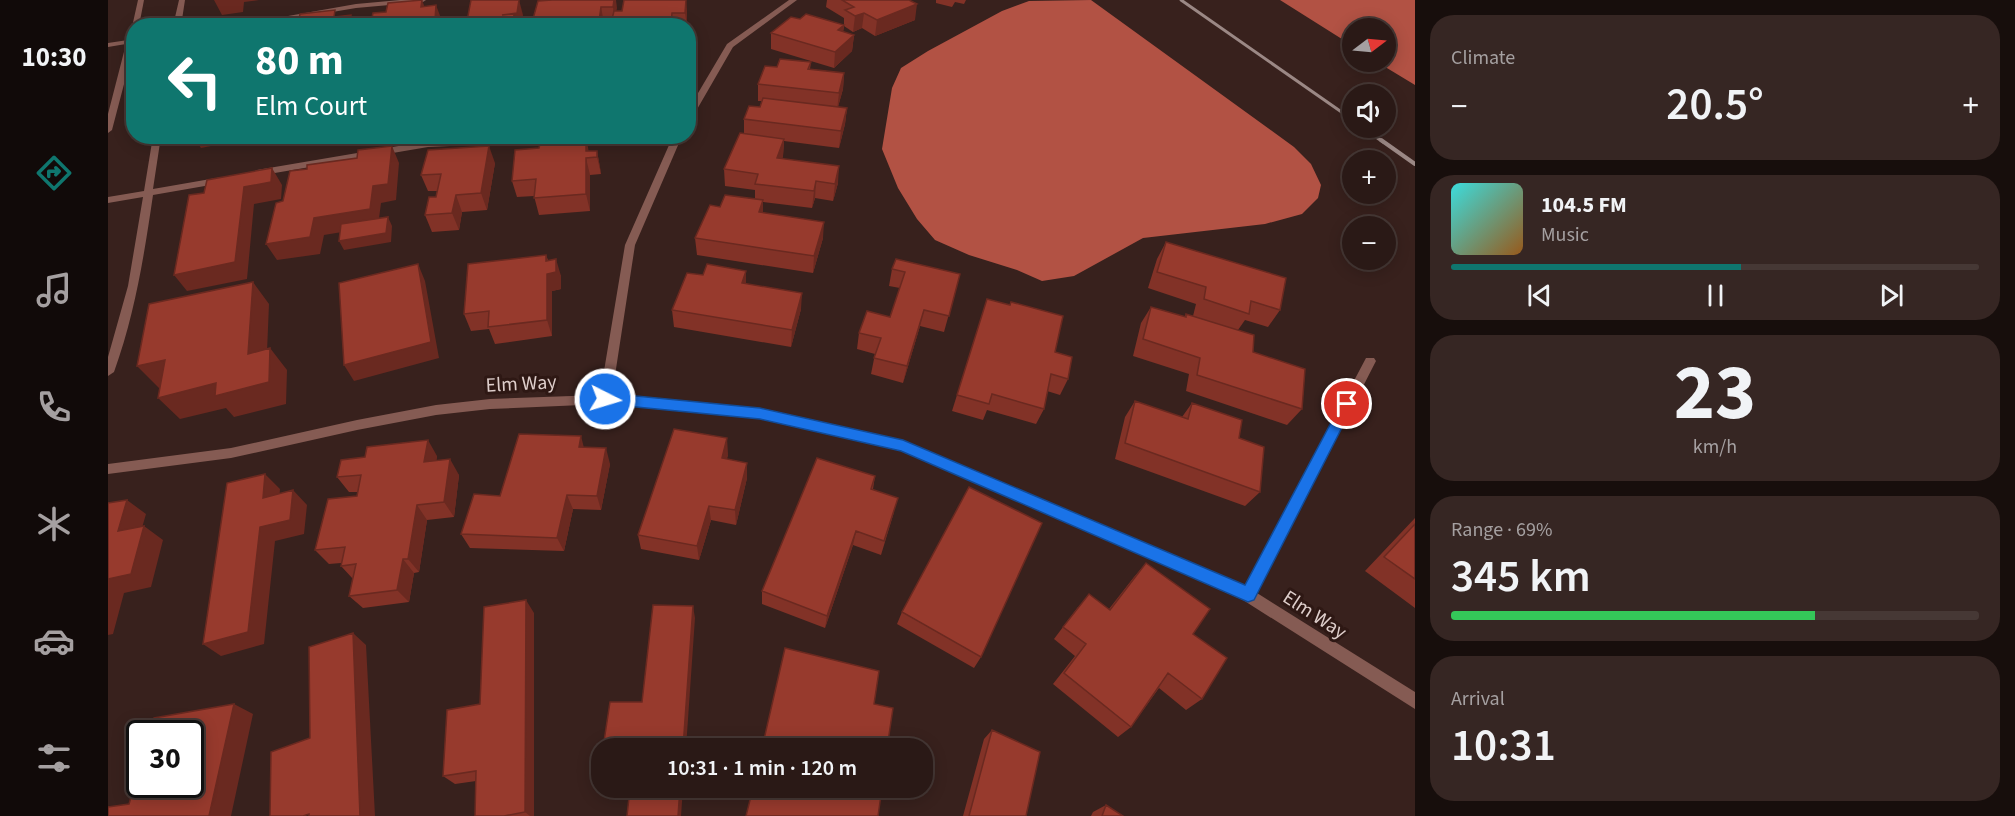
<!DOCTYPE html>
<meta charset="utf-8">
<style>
:root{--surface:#2a1916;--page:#362623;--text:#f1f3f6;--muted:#a5a0a1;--line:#463835;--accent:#0f766e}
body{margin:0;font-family:"Source Sans 3",sans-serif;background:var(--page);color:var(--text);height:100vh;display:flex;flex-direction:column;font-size:22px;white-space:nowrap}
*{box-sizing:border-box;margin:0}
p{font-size:20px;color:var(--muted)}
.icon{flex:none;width:33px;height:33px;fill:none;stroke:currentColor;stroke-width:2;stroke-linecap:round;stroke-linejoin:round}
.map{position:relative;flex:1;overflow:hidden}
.sheet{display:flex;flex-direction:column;gap:15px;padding:15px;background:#170e0c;width:600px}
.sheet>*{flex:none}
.hud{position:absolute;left:18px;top:18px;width:570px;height:126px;border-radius:24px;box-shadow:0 3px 15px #0003,0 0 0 2px var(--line);background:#0f766e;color:#fff;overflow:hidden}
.needle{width:39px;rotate:74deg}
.buttons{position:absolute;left:1234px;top:18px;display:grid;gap:12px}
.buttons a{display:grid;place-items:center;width:54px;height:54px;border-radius:50%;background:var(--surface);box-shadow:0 3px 15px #0003,0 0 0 2px var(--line);font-size:30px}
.speed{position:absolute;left:18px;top:720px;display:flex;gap:12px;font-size:30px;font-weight:700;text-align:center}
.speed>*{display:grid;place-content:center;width:78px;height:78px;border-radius:50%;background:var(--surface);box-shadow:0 3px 15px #0003,0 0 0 2px var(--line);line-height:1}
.speed .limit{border:3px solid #111;border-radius:9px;background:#fff;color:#111}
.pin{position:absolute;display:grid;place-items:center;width:51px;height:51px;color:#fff;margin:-26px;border:3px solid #fff;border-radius:50%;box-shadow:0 2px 6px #0007}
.me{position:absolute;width:66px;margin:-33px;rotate:95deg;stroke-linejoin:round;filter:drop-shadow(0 0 4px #0008)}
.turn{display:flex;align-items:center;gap:21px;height:126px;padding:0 30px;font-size:27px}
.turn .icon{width:78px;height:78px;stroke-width:2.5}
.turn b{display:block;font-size:42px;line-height:51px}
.big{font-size:45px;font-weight:600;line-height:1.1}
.sheet .card{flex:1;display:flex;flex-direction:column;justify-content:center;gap:9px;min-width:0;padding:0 21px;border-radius:24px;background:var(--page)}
.sheet .dial{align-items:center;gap:0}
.dial b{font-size:78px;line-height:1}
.song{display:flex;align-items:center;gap:18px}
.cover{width:72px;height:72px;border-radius:9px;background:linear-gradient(135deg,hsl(180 70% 55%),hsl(30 70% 35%))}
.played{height:6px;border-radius:3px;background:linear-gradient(90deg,var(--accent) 55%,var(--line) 55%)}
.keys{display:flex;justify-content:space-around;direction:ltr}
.heat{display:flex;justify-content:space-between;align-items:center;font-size:33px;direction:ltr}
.charge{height:9px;border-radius:4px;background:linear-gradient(90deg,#34c759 69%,var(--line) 0)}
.trip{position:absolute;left:483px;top:738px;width:342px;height:60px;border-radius:24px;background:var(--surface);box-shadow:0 3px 15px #0003,0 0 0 2px var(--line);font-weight:600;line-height:60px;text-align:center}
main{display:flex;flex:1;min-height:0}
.menu{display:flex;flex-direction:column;width:108px;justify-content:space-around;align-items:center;background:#110a09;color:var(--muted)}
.menu .icon{width:42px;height:42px}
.menu .current{color:var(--accent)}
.menu b{font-size:27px;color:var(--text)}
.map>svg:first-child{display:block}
.water{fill:#b25244}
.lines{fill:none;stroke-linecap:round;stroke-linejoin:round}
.minor{fill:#855b53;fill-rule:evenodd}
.rail-far1{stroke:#9b8885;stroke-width:3}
.rail{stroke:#9b8885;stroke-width:4}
.wall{fill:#823227}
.shaded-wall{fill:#6a2920}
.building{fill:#973a2d;stroke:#6a2920;stroke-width:1.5}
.route{fill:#1a73e8;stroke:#114b97;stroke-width:1.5}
.labels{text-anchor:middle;stroke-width:6;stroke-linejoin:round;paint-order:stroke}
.street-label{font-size:20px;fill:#dececb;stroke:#2e1814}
</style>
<main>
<nav class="menu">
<b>10:30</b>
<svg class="icon current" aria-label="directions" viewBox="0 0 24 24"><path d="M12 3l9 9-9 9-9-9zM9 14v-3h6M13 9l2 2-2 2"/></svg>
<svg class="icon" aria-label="music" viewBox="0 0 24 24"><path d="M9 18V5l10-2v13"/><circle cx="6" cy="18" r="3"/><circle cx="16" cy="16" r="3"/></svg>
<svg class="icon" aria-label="phone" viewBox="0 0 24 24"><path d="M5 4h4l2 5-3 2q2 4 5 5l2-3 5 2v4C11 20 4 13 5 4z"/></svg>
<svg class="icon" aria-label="climate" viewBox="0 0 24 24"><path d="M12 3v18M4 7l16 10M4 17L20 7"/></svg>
<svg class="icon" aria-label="car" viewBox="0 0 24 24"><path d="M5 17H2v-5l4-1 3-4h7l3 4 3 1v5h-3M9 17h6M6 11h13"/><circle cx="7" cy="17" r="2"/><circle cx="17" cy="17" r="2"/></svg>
<svg class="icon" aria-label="filters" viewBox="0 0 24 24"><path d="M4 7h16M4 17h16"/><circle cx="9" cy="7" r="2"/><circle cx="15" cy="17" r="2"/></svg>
</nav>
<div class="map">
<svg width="1307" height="816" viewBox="0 0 1307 816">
<rect width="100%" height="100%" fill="#38211d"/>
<path class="water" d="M983 0 1186 147 1203 164 1213 185 1210 198 1194 214 1157 224 1035 238 966 276 934 281 909 270 861 255 827 240 809 219 790 188 774 149 784 88 793 68 820 51 894 11 921 1Z
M1172 0H1307V85L1269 62H1278V28H1245V46Z"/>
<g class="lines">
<path class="minor" d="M30 0H36L31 26H26V46L4 130 0 133V114L18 44 0 47V43L20 40 24 27Z
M71 0H77L73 26H65Z
M292 0H318L315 2 248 8 142 26H123L248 4Z
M681 0H689L625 47 584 118 580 120V110L619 44Z
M45 136H53L45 189 114 177 119 180 114 183 45 195C36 256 27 314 6 372L0 376V357L20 286 35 197 0 203V197L36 191Z
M424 136H494L490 139 320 147 149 176 144 173 149 170 320 141Z
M565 136H574L527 245 504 395 652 408 795 440 1137 587 1258 358H1266L1268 361 1149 593 1307 692V709L1135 600 793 450 652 418 497 404 382 409 328 415 249 430 123 458 0 474V464L123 448 249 420 328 405 382 399 492 395 517 245Z"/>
<path class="rail-far1" d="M1073 0 1245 120
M1255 128 1275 142"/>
<path class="rail" d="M1273 140 1307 164"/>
</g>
<path class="wall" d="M444 0H508V11L579 10V26H505V22L496 23 495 26H423Z
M719 0H801L807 20 767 36 754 28 745 32 736 26 735 32 746 35 744 51 726 68 663 49V33L692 19 736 25V18L718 7Z
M828 0H858L856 4 847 2 844 7 828 3Z
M703 62 702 69 736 73 735 89 730 107 739 108 737 124 731 148 676 141 675 156 674 159 730 183 725 201 707 198 704 208 655 202V213L715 238 705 273 589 255 587 238 612 207 647 199V190L617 186 616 169 636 134V119L652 107 654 101H650V84L669 67Z
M431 148 481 151H489L493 174 482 175V211L431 215 426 196 409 197 404 181Z
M387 163 379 210 354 212 351 230 324 232 317 215 328 197 329 191H320L313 175Z
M1058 242 1172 310 1160 327 1137 320 1130 330 1145 352 1194 409 1179 425 1078 391 1081 374 1025 356 1033 323 1043 307 1076 317 1078 314 1085 316 1088 304 1040 288 1049 259Z
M438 255 440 260 453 276V289L444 291V336L387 344 381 329 363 331 356 314Z
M784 269 852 274 836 332 812 326 795 383 763 374 767 354 749 349 751 333 782 317 792 288 781 286Z
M638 271V284L693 309 683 347 566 327 564 310 595 275Z
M879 299 947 352 960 379 952 395 939 391 936 409 928 424 879 410 875 420 844 411Z
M1027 401 1074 417 1084 403 1152 492 1137 506 1007 459 1017 417Z
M476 448 502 464 493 510 465 509 456 551 362 548 353 534 392 496Z
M620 454 619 459 639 478 628 525 603 520 591 560 533 549 530 535Z
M329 456 328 461 351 475 346 517 319 520 311 572 306 573 301 602 255 608 241 596 245 579 233 566V563L221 564 207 550 249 496 250 492H241L229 477Z
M767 476 765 489 786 512 773 555 745 545 717 628 654 604V591Z
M1307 518V608L1257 571Z
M1038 563 1085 634 1094 699 1078 710 1051 688 1023 727 1010 737 945 684 967 656 946 639 970 607 1001 609 1026 577Z
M794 612 873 657 866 668 789 624Z
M426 613V816H367L368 781 347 784 335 776 372 704Z
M884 730 918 816H855L876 739Z
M998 805 1015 816H983L985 812Z"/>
<path class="shaded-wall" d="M106 0H151L136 2 135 12 114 15Z
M314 0 320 16 328 5 334 21 333 26H311Z
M411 0 415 15 414 26H405L394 15Z
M506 0H508L509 8 507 19H506L505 7Z
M578 0 579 10V26L577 13Z
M809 4 807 20 767 36 769 20Z
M493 7 496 23 495 26H492L491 21Z
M756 13 754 28 745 32 747 16Z
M243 15 247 26H242Z
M736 25 734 41 730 30Z
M746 35 744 51 726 68 727 52Z
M736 73 735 89 729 110 731 93Z
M739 108 737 124 731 148 733 131Z
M85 136H138V139L93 148Z
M478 136 481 153 478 151Z
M676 139 675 156 669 175V158Z
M284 146 291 163 288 200 273 203 270 226 216 235 212 254 169 260 158 244 265 186Z
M381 146 387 163 379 210 373 193Z
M489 151 492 167 493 174 489 157Z
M478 158 482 175V211L478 194Z
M731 166 730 183 725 201 727 184Z
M164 168 174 185 173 199 146 204 139 279 79 291 66 275 136 187Z
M708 181 707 198 704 208 706 191Z
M348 195 354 212 351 230 344 213Z
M655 200V217L651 212Z
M280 217 284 226 283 242 236 250 231 241Z
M716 222 715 238 705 273 706 256Z
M438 255 443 272 448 259 453 276V289L444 291V336L439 320Z
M310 264 317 281 331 358 246 381 236 365Z
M638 271V287L634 283Z
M145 282 161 304 158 376 140 354Z
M694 293 693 309 683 347 684 330Z
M816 310 812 326 795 383 799 366Z
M162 348 179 370 178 404 126 417 118 408 72 419 50 398Z
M57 360 77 382 51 388 29 366Z
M473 436 477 452 471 447Z
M619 438 620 454 615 473 614 458Z
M320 440 329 456 326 477 316 462Z
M498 448 502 464 493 510 489 496Z
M342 459 351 475 346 517 336 502Z
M639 463V478L628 525 627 510Z
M157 474 172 489 170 512 155 498Z
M185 490 199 505 196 534 167 541 156 644 113 656 95 644 152 527Z
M459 495 465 509 456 551 449 538Z
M19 500 38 514 29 545 10 531Z
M309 505 319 520 311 572 300 559Z
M601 506 603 520 591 560 589 546Z
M36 526 55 540 43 587 16 593 5 634 0 635V579Z
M748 531 745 545 717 628 719 616Z
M295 559 306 573 301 602 289 590Z
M418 600 426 613V816H422L417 812Z
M585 606 587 618 578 748H575Z
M245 633 258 645 267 816H252Z
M126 704 145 714 123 816H101Z
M572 788H575L573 816H570Z"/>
<path class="building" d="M314 0 313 7 328 5 327 20 312 21 311 26H262L265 13 278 12 280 3Z
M363 0H411L409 13 394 15 406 14 405 25 358 26Z
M444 0H506L505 7H493L491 21 440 22 439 26H423L430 1Z
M516 0H578L577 13H564L563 24H529V19H504L506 11H514Z
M734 0H801L809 4 769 20 756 13 747 16 737 10 746 7Z
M227 10 226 17 243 15 242 26H189L190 25 192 14Z
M698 14 736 25 730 30 746 35 727 52 663 33 683 17 692 19Z
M672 59 703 62 700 69 736 73 731 93 650 84 657 66 669 67Z
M655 98 739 108 733 131 636 119 641 106 652 107Z
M632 133 676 139 669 158 731 166 727 184 708 181 706 191 647 184 650 174 616 169Z
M471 136H478V151H489V157L478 158V194L426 198 428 179 404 181 407 150 431 148 433 139Z
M284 146 280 184 265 186 262 209 206 218 202 237 158 244 168 203 175 201 182 171 199 169V165L249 158 250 150Z
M381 146 373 193 348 195 344 213 317 215 321 197H328L333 174 313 175 320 150Z
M164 168 163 182 136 187 127 262 66 275 81 195 96 193 99 180Z
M617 195 655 200 651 212 716 222 706 256 587 238 602 205 612 207Z
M280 217 278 233 231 241 233 224Z
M1058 242 1178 278 1172 310 1143 301 1141 314 1096 299 1098 287 1049 272Z
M438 255V261L448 259V272L439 274V320L380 327 381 311 356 314 360 264Z
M788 259 852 274 841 316 816 310 799 366 766 358 773 338 751 333 759 311 782 317 797 272 784 269Z
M310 264 323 342 236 365 231 283Z
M599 264 638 271 634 283 694 293 684 330 564 310 579 273 595 275Z
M145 282 140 354 162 348 161 382 107 396 108 383 50 398 57 360 29 366 41 304Z
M879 299 902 305 903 302 955 316 947 352 964 357 960 379 943 374 936 409 884 394 881 404 849 395Z
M1043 307 1078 317V314L1146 335 1145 352 1197 369 1194 409 1089 375 1092 358 1035 339Z
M1027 401 1080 419 1084 403 1134 420 1131 438 1156 447 1152 492 1017 443Z
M566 429 619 438 614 458 639 463 627 510 601 506 589 546 530 535Z
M411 434 473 436 471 447 498 448 489 496 459 495 449 538 353 534 366 494 392 496Z
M320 440 316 462 342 459 336 502 309 505 300 559H295L289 590 241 596 248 564 233 566 237 547 207 550 220 499 249 496 253 475 229 477 233 460 257 457 259 447Z
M709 458 767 476 763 489 790 498 776 541 748 531 719 616 654 591Z
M157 474 155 498 185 490 182 520 152 527 140 632 95 644 119 483Z
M861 487 934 523 873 657 794 612Z
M19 500 10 531 36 526 23 574 0 579V503Z
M1307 524V579L1276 557Z
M1038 563 1102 609 1085 634 1119 658 1094 699 1060 673 1023 727 956 673 978 644 955 627 981 594 1002 610Z
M418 600 417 812 396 816H367L368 771 335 776 339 710 372 704 376 607Z
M545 605 585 606 575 748H495L502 702H534Z
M245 633 252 816H201V814L195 816H162L163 752 202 738 201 647Z
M677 648 771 671 766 704 785 708 779 748H654Z
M126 704 101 816H0V807L21 804 32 767V784H82V734H41L46 718Z
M884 730 932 752 918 816H861Z
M522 788H572L570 816H519Z
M645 788H774L770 816H638Z
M998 805 1015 816H994Z"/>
<path class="route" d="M497 393 652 408 795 440 1137 585 1235 400 1239 398 1246 404 1146 600 1140 602 793 451 652 419 497 404 490 399Z"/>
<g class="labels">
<g class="street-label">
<text transform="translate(413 383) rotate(-3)" y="7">Elm Way</text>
<text transform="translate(1207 614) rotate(33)" y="7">Elm Way</text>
</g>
</g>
</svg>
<div class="buttons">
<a><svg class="needle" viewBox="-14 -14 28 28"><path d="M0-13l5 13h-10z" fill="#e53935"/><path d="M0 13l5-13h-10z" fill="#a5a0a1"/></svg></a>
<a><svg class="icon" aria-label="sound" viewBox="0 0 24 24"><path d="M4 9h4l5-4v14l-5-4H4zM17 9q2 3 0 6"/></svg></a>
<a>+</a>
<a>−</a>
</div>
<div class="speed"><div class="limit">30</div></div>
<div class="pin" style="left:1239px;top:404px;background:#d93025"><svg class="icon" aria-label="arrive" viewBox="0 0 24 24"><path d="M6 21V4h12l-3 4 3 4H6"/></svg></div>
<svg class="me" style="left:497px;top:399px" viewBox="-20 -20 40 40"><circle r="17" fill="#1a73e8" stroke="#fff" stroke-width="3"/><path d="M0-11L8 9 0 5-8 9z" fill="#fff"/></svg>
<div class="trip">10:31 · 1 min · 120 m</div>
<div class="hud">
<div class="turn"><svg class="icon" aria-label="left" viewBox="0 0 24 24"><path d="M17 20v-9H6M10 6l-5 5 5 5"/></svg><div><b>80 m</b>Elm Court</div></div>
</div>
</div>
<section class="sheet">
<div class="card"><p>Climate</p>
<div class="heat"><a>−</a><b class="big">20.5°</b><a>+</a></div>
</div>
<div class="card">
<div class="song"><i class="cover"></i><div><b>104.5 FM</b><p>Music</p></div></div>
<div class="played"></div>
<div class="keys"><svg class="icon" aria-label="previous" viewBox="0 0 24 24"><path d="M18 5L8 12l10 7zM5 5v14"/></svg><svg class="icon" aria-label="pause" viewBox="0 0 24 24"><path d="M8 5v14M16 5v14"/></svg><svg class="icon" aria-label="next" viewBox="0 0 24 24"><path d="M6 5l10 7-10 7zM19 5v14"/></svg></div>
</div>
<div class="card dial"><b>23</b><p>km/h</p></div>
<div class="card"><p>Range · 69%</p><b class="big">345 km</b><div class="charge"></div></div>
<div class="card"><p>Arrival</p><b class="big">10:31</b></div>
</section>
</main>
